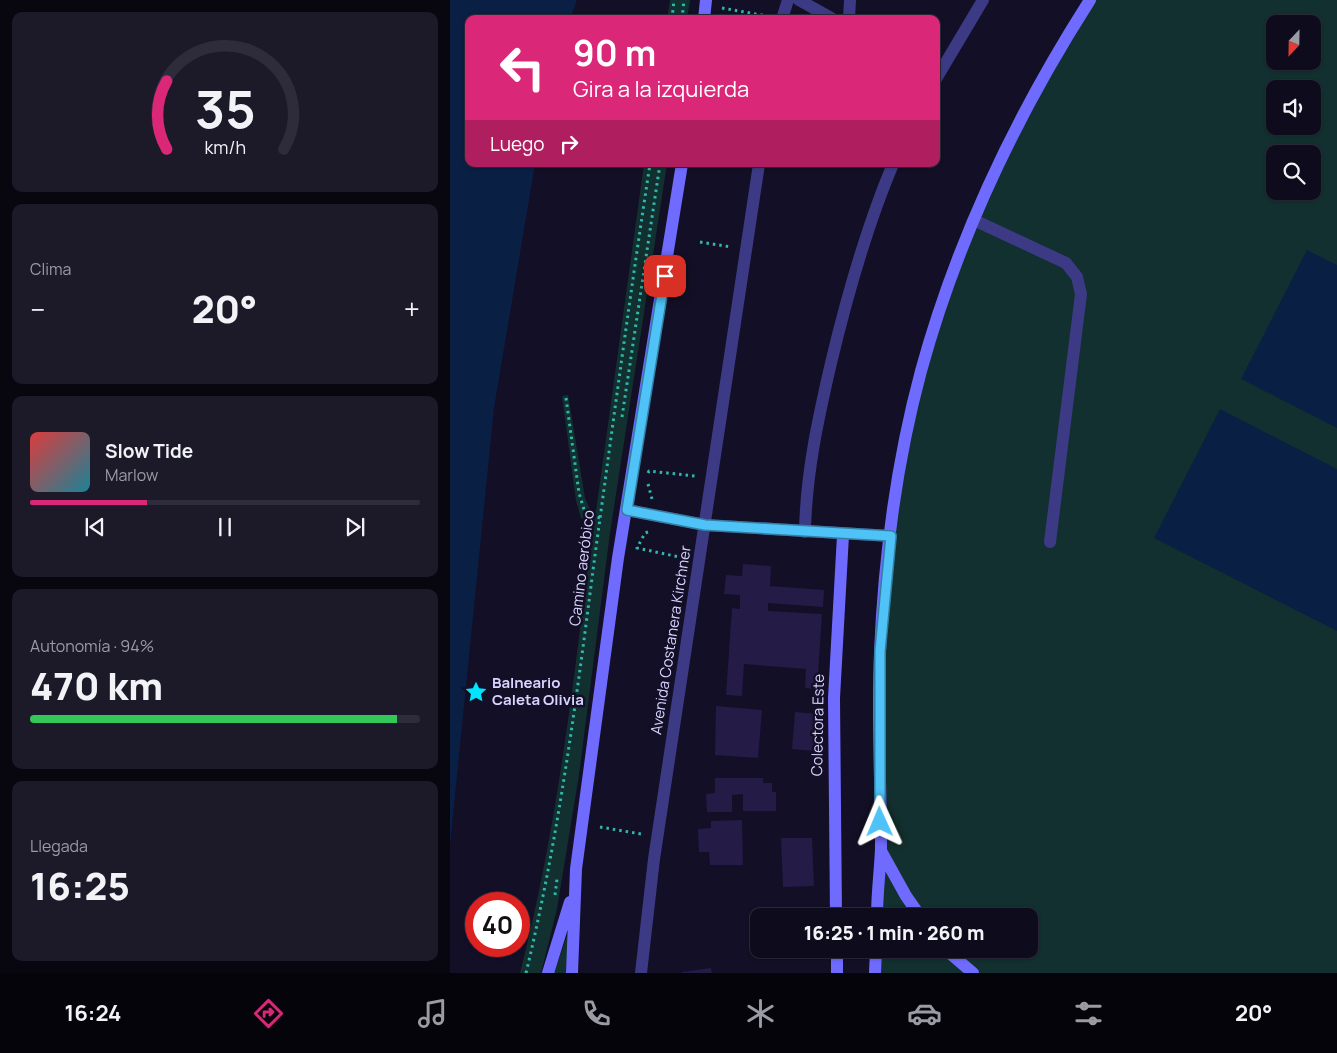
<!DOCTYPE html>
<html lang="es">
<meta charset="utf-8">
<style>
:root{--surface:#0e0b1c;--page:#1c1929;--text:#f1f3f6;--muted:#9b9ba3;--line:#2e2b3b;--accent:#db2777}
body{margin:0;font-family:Manrope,sans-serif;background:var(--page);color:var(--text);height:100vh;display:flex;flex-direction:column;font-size:19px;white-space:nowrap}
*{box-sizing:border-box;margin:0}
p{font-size:16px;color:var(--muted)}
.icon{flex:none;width:28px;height:28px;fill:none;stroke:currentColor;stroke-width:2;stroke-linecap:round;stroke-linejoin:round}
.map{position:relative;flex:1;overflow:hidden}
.sheet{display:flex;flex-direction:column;gap:12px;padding:12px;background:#08060f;width:450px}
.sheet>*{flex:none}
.banner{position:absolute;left:15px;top:15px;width:475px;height:152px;border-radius:10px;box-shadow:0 1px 4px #0004,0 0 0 1px var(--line);background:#db2777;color:#fff;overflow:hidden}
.needle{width:32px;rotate:202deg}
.tools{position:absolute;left:816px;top:15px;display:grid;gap:10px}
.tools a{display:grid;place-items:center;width:55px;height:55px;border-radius:10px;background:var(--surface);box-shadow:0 1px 4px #0004,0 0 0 1px var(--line);font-size:25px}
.speed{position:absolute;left:15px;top:892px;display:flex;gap:10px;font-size:25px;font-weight:700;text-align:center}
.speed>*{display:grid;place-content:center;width:65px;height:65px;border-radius:50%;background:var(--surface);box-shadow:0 1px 4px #0004,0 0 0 1px var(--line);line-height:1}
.speed .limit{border:8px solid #d22;background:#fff;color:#111}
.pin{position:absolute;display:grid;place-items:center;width:42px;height:42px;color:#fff;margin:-21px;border-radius:10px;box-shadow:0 2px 8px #0006}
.me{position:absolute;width:55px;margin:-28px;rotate:359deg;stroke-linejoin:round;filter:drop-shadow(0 0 4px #0008)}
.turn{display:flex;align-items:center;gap:18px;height:105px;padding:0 25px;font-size:22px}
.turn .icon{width:65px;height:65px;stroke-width:2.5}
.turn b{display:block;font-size:35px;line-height:42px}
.then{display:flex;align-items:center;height:48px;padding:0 25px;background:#0003;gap:10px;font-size:19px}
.big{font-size:38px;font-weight:800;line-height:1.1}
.sheet .card{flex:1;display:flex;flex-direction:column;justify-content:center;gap:8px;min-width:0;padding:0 18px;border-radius:10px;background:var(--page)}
.sheet .dial{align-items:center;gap:0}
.dial svg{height:130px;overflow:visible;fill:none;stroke:var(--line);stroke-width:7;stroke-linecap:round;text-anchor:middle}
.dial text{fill:var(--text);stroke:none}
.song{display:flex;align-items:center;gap:15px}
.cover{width:60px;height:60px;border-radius:8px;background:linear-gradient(135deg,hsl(0 70% 55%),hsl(190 70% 35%))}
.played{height:5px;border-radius:2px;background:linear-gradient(90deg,var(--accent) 30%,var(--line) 30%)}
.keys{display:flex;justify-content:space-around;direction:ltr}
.heat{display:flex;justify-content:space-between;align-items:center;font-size:28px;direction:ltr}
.charge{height:8px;border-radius:4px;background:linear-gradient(90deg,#34c759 94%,var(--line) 0)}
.trip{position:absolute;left:300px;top:908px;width:288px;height:50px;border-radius:10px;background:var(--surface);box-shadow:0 1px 4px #0004,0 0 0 1px var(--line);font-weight:800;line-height:50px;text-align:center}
.menu{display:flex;height:80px;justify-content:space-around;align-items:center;background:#06040b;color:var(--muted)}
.menu .icon{width:35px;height:35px}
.menu .active{color:var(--accent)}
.menu b{font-size:22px;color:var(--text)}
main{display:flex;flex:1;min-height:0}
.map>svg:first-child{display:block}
.green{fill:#12302f;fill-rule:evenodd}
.water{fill:#0a1f44}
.building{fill:#241b47}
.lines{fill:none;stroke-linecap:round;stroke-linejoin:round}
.path{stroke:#2fb8b0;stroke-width:3;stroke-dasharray:2.5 4;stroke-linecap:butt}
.lane{stroke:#3d3a85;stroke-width:12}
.street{stroke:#3d3a85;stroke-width:12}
.secondary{stroke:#6f6bff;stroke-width:12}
.route-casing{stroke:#337fa1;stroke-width:12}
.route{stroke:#4fc3f7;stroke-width:9}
.labels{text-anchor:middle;stroke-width:5;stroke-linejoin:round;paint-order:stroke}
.street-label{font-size:15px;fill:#d9d4ff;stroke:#130f26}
.poi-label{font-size:15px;font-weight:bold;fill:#d9d4ff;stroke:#130f26;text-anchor:start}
</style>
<main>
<section class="sheet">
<div class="card dial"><svg viewBox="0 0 100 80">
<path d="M14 69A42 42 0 1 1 86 69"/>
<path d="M14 69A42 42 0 0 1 14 27" stroke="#db2777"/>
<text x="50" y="56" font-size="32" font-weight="700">35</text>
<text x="50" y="72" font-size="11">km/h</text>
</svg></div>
<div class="card"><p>Clima</p>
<div class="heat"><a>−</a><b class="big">20°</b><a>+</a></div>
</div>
<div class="card">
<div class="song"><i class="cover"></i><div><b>Slow Tide</b><p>Marlow</p></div></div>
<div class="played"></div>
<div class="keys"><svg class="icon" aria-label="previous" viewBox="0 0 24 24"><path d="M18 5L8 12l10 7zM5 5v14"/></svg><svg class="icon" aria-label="pause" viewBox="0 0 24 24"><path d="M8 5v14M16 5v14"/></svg><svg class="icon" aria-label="next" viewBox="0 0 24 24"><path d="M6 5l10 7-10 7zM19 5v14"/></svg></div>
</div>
<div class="card"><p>Autonomía · 94%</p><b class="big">470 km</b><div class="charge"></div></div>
<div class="card"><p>Llegada</p><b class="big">16:25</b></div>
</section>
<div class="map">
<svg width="887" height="973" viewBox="0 0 887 973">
<rect width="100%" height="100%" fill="#130f26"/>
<path class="green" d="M220 0H240L237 19H217Z
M643 0H887V973H423L425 949H579V916H426L433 617 443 522 471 371 524 220 572 122ZM825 24H862V61H825ZM825 89H862V126H825ZM825 154H862V191H825Z
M194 164H217L160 533 129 775 107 909 91 973H70C108 825 125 672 143 521L131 518 126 501 112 396 118 395 135 498 140 509 146 511Z
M120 927 116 973H104Z"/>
<path class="water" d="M0 0H127L120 19H19V164H85L44 408 0 845Z
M857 250 887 265V428L791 379Z
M770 409 887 469V631L704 538Z"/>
<path class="building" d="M293 564 321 566 320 586 374 590 373 607 318 603V611L372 614 367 689 355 688 356 669 294 664 292 696 276 695 282 608 290 609V595L274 594 276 575 292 576Z
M266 706 312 710 308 758 265 755Z
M345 712 367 714 364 751 342 749Z
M265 778H313V783H322V792H326V811H293V794L282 795V812H257L256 794 265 793Z
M292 820 293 865H260L259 852H249L248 829 261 828V821Z
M331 838H362L364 886 333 887Z
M261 968 262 973H232V972Z"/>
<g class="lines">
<path class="path" d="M272 8 317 16
M222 19 224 0
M232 19 234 0
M250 242 281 247
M116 398 129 493 135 513 150 518
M172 417 210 164
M198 473 199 471 245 476
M198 484 202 499
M198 532 195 533 187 548 234 558
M150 827 191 834
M105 895 107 879
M76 973C109 836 127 695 145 555 163 424 180 294 200 164"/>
<path class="lane" d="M399 19 400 0
M524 220 616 263 627 277 631 294 600 542"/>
<path class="street" d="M349 0 383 19
M332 19 338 0
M486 79 533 0
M177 510 255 525 441 536
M355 532C356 474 368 419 381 363 397 296 416 228 443 164
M191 973 204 859 309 164"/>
<path class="secondary" d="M254 19 256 0
M431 851 456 896 470 916
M386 916 384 698 393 535
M427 916C427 894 430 871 431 849 431 783 427 717 430 652 434 560 447 460 471 371 507 240 567 114 640 0
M387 949V973
M495 949 523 973
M98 973 120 902
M122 973 126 869 168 558 232 164
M425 973 426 949"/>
</g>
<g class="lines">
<g class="route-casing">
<path id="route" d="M215 276 177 510 255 525 441 536 430 651V822"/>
</g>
<use href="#route" class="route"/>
</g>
<defs>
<g id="sight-bare" transform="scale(1.725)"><path d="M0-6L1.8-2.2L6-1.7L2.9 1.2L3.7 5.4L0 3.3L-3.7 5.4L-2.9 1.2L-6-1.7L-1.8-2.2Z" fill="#00e5ff" stroke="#130f26" stroke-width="2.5" paint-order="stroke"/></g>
</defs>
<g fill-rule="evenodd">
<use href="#sight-bare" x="26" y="692"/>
</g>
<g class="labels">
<g class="street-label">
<text transform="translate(132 568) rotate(-83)" y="5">Camino aeróbico</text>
<text transform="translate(221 640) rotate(-81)" y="5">Avenida Costanera Kirchner</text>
<text transform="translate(368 725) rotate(-89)" y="5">Colectora Este</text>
</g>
<g class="poi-label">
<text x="42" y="688">Balneario<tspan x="42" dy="17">Caleta Olivia</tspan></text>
</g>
</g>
</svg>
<div class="tools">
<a><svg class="needle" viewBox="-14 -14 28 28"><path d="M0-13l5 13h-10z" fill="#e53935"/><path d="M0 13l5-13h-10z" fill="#9b9ba3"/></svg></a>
<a><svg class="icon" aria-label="sound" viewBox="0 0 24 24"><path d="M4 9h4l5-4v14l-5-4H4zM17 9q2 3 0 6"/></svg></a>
<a><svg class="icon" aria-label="search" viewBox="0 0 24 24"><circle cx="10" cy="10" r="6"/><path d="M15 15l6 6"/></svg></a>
</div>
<div class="speed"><div class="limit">40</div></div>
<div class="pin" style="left:215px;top:276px;background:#d93025"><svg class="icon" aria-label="arrive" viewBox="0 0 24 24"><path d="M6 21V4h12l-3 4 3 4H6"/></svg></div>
<svg class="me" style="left:430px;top:822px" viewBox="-20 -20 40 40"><path d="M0-17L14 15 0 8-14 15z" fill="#4fc3f7" stroke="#fff" stroke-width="4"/></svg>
<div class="trip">16:25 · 1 min · 260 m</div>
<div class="banner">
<div class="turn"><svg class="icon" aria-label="left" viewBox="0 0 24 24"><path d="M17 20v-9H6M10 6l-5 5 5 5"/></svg><div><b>90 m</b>Gira a la izquierda</div></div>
<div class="then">Luego<svg class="icon" aria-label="right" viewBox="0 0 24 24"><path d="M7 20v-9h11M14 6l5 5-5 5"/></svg></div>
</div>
</div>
</main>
<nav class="menu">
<b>16:24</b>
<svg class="icon active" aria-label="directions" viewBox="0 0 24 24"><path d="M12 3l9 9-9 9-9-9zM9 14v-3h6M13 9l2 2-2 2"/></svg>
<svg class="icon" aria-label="music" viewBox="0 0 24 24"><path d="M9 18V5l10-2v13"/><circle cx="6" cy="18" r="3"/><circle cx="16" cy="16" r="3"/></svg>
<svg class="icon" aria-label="phone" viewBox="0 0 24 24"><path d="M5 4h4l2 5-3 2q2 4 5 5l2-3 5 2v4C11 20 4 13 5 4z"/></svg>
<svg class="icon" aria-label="climate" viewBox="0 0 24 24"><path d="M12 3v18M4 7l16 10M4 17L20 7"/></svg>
<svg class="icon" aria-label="car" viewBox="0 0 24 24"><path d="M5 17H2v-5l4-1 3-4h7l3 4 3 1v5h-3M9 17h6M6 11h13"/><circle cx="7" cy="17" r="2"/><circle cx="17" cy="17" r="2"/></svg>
<svg class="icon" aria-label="filters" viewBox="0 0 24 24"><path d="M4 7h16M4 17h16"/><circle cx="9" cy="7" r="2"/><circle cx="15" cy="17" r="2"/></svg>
<b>20°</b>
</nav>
